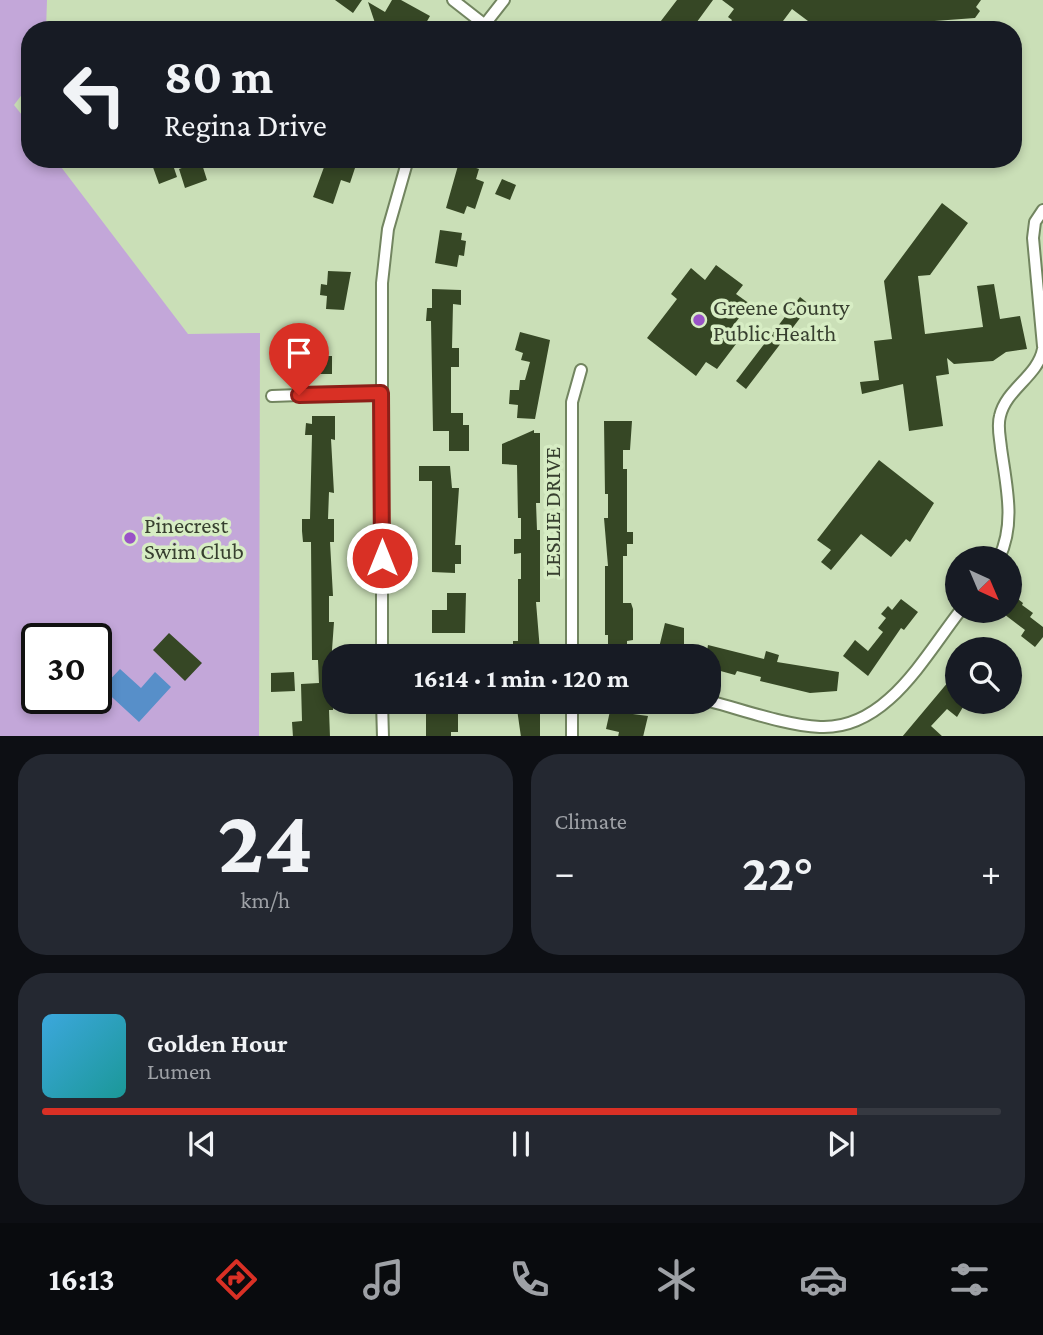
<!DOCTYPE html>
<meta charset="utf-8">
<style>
:root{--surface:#171b24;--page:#242831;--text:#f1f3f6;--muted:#9ea1a6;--line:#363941;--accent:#d93025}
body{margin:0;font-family:"Crimson Pro",serif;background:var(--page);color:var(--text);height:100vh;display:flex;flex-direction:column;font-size:26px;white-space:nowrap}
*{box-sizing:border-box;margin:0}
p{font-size:23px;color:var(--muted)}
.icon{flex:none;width:38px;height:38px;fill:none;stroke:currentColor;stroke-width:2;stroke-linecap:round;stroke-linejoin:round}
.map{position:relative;height:736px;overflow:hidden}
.side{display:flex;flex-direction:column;gap:18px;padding:18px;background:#0d0f14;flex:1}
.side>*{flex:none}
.guide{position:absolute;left:21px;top:21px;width:1001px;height:147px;border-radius:28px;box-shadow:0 4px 10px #0003;background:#171b24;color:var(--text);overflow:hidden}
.needle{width:46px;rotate:136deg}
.controls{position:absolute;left:945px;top:546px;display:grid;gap:14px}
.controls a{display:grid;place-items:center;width:77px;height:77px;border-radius:50%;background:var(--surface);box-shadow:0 4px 10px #0003;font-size:35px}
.speed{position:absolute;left:21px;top:623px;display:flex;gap:14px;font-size:35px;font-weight:700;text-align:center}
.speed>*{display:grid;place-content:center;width:91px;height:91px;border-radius:50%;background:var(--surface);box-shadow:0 4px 10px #0003;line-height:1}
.speed .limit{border:4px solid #111;border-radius:10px;background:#fff;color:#111}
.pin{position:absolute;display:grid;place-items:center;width:60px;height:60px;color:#fff;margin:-72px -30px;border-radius:50% 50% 50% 0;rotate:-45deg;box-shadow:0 0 7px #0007}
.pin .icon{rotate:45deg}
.me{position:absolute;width:77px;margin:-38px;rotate:0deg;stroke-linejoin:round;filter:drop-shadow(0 0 5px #0008)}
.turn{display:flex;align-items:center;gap:24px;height:147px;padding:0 28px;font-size:32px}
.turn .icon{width:91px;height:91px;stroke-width:2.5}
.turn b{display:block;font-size:49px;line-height:60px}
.big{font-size:52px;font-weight:700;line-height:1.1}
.side .tile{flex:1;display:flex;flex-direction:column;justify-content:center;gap:10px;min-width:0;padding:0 24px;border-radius:28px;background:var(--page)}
.side .dial{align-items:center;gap:0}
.dial b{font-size:91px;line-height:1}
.song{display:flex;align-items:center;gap:21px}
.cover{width:84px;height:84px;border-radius:10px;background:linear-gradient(135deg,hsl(200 70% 55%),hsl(180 70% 35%))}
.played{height:7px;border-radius:4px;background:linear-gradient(90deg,var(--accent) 85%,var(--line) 85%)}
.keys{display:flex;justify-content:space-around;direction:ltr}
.heat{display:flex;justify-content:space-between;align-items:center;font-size:38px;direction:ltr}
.side .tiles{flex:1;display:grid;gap:18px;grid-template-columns:1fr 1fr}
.tile:last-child{grid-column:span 2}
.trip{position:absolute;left:322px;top:644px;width:399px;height:70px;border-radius:28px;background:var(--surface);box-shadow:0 4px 10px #0003;font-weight:700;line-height:70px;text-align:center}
.dock{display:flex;height:112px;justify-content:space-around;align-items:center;background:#090b0e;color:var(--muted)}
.dock .icon{width:49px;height:49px}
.dock .current{color:var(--accent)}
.dock b{font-size:32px;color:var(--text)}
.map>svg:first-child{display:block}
.green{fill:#c3a7d9;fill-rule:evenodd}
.water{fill:#578fc9}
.building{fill:#364725}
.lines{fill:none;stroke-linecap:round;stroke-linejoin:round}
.street-casing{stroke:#728560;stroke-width:14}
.street{stroke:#fff;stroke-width:10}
.route-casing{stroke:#8d1f18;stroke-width:18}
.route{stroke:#d93025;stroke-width:12}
.poi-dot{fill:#9953c7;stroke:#d7edc4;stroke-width:2.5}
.labels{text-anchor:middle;stroke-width:7;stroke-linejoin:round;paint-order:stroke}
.poi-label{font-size:23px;fill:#373f2f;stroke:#d7edc4;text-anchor:start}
.street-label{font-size:23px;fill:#373f2f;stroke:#d7edc4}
</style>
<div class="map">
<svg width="1043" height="737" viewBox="0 0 1043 737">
<rect width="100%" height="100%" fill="#cadfb7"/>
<path class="green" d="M0 0H47L46 30H30V84L14 105 30 125V159H55L188 334 260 333 259 736H0ZM37 639H96V698H37Z"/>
<path class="water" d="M120 669 141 688 155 672 171 687 139 722 102 688Z"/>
<path class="building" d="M335 0H362L353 13Z
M392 0H401L430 16 422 30H387L375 23 368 2 385 12Z
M677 0H713L691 30H654Z
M722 0H981L976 7 980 11 975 18 921 22 931 30H820L792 9 783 21 784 30H774L765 23 761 29 757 25 753 30H736L729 25 732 20 728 17 734 9Z
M150 159H171L177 177 159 184Z
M327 159H358L350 183 341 180 333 204 313 197Z
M201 161 207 180 185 188 179 169Z
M459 162 479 169 476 179 484 182 475 209 467 206 464 214 446 208Z
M502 179 516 185 510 200 495 194Z
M942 203 968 223 930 275 918 276 925 334 983 327 977 286 994 284 1000 319 1020 316 1027 349 1006 352 993 361 954 364 947 358 949 374 936 376 943 426 909 431 903 384 862 394 860 382 879 380 874 341 892 339 884 281Z
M440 230 462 233 461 240 466 241 464 256 459 255 457 267 435 263Z
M716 265 743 285 736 294 750 304 725 336 736 344 717 369 706 362 696 376 647 338 677 299 671 294 691 268 705 280Z
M328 271 351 272 344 310 326 309 327 296 320 295 321 284 327 285Z
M432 289 461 290V305L453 304 452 348H459V367H451V413H463V425H469V451H449V431H433L431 321H426L427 308H432Z
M800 297 810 305 746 389 736 381Z
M520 332 550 340 535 419 517 418 518 405 509 404 510 390H519L520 380H525L530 362 521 360 523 353 515 350Z
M301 336H316L317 356H332V374H302Z
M312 416H335V440L331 439 334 493 329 492 328 519H334V542H330L333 596H329V622H334L330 678H334V692L333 710H329L330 737H293L292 722 302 721 301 684 319 683 318 660H312L311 542H303L302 531V519H310L312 435H305L306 423 312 424Z
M604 421H632L630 450H623V469H627V532H633V544H627V556H623V603H631L633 609V640L627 641V649H608V635H605V566H608L604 518H608V494H605Z
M534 430V433H540V503H536L537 530H540V602H536L540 651H537V656H518V651H513V641H518V579H521V553L514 554V539H521V518H518L517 465 502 464V444Z
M879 460 934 503 910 542 906 539 891 557 861 534 831 570 821 562 831 550 817 540Z
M419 466H450L452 488H459L455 545H461V564H455V573L432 572V481H419Z
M447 593H466L465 633H432V610H447Z
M1010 593 1023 603 1022 605 1033 613 1030 617 1043 627V637L1035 647 1021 636 1025 630 1000 611H1010Z
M901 599 918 612 904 630 901 628 868 676 843 656 855 640 868 651 883 632 878 628 886 618 881 614 888 606 892 610Z
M665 623 684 628V646L707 651 708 645 764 659 766 651 779 655 777 662 839 672 837 691 810 693 760 681 761 677 737 671 735 675 717 670V667L709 664V656H657Z
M169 633 202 663 185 681 153 650Z
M294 672 295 691 271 692V673Z
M949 681 957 687V702H966L957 717 947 709 931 726 943 737H902Z
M516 702H540V737H521Z
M610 711 648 716 643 737H618L619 732 606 729Z
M426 712H458V732H451V737H426Z"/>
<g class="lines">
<g class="street-casing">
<path id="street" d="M453 0 485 25
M482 28 504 0
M1043 210 1035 222 1033 238 1043 346
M272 396 381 392
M999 558C1016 523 1006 485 1001 448 1000 437 997 426 1000 416 1006 389 1038 376 1043 349
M382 656V283L388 229 408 159
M572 656V402L581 370
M709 701C744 710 784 725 820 727 886 730 924 657 960 611
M382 702 383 737
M572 737V702"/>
</g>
<use href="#street" class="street"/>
</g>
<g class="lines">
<g class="route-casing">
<path id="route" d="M299 395 381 393 382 558"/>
</g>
<use href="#route" class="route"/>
</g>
<g class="poi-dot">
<circle cx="699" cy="320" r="7"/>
<circle cx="130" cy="538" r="7"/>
</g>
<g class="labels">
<g class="poi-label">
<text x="713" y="315">Greene County<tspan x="713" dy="26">Public Health</tspan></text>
<text x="144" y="533">Pinecrest<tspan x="144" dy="26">Swim Club</tspan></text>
</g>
<g class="street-label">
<text transform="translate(552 512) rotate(-90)" y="8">LESLIE DRIVE</text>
</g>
</g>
</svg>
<div class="controls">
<a><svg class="needle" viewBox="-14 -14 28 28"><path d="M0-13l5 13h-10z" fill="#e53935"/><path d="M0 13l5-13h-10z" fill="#9ea1a6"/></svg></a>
<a><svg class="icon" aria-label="search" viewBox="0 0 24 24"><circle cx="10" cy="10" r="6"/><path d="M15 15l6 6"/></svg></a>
</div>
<div class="speed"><div class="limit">30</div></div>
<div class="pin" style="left:299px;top:395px;background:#d93025"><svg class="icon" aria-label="arrive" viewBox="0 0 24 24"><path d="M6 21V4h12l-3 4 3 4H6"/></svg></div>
<svg class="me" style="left:382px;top:558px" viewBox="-20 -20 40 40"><circle r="17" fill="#d93025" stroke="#fff" stroke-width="3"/><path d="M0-11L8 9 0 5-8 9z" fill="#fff"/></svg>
<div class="trip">16:14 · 1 min · 120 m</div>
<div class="guide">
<div class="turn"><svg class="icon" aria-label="left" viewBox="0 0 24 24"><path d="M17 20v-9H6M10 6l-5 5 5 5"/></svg><div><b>80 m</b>Regina Drive</div></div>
</div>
</div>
<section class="side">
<div class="tiles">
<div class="tile dial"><b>24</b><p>km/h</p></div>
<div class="tile"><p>Climate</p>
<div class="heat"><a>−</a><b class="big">22°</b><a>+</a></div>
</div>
<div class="tile">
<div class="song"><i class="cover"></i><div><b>Golden Hour</b><p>Lumen</p></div></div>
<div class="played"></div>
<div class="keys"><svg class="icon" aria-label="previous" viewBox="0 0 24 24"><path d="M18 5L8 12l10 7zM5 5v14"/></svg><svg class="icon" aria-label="pause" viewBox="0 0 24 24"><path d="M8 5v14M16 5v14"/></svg><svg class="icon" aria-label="next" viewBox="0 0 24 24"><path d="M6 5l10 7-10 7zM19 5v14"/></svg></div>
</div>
</div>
</section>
<nav class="dock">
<b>16:13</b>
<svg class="icon current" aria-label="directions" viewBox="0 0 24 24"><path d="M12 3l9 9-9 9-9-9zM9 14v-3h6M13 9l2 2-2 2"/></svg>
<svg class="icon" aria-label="music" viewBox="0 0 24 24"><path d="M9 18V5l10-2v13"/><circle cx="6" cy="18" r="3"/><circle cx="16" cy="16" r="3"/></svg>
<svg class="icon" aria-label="phone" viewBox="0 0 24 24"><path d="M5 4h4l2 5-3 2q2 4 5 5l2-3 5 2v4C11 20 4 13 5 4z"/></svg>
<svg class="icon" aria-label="climate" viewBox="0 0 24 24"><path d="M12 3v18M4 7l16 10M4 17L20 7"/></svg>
<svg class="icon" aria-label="car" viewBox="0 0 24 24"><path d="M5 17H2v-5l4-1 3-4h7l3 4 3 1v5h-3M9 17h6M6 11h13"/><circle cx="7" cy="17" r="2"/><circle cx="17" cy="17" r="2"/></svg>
<svg class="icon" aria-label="filters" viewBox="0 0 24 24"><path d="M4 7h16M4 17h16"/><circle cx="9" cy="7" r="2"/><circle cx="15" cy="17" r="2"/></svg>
</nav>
